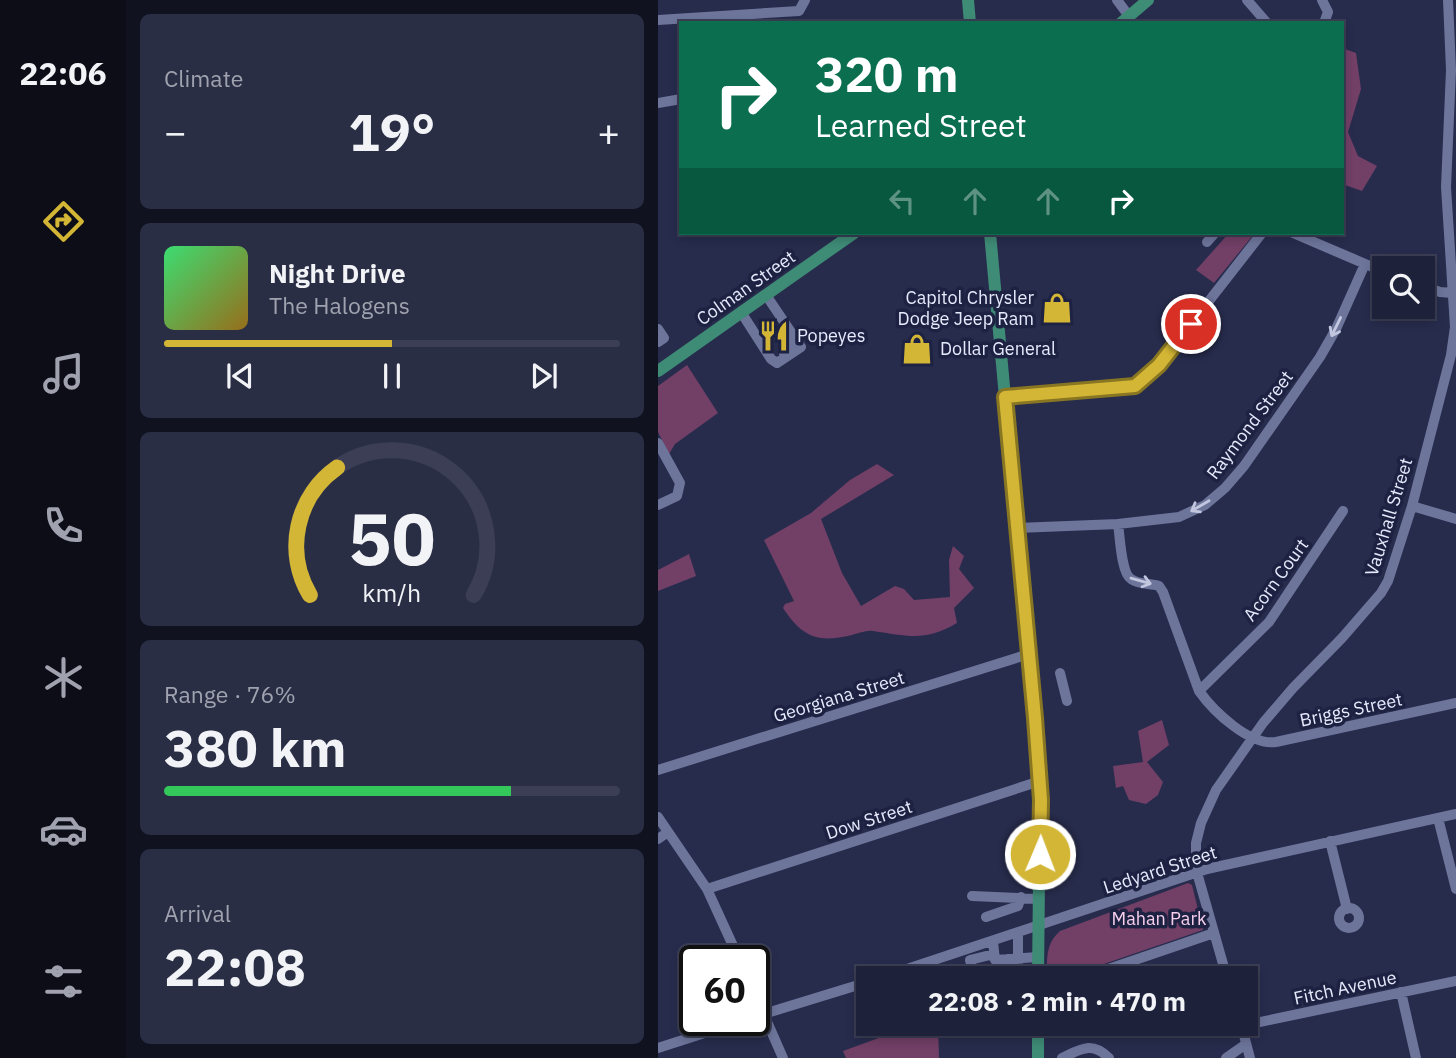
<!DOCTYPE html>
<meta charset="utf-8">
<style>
:root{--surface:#1d213a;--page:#2a2e45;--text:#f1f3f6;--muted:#a0a3af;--line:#3b3e54;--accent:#d3b635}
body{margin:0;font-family:"IBM Plex Sans",sans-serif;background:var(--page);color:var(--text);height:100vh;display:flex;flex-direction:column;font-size:26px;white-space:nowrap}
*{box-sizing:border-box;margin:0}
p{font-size:23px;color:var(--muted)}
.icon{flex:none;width:38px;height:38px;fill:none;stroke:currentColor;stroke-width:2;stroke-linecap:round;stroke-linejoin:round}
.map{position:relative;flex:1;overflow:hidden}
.side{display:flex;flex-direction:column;gap:14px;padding:14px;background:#101220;width:532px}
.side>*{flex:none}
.banner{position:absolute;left:21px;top:21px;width:665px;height:214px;border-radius:0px;box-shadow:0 4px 10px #0003,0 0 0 2px var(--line);background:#0b6e4f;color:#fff;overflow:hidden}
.fabs{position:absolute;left:714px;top:256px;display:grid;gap:14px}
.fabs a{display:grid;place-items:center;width:63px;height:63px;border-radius:0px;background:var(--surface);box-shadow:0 4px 10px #0003,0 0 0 2px var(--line);font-size:35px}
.speed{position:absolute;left:21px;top:945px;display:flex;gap:14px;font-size:35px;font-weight:700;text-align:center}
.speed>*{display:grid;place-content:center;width:91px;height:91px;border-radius:50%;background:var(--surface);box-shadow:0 4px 10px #0003,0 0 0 2px var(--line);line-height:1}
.speed .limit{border:4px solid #111;border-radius:10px;background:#fff;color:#111}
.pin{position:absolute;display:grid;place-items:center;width:60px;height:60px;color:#fff;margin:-30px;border:4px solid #fff;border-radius:50%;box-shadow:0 2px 7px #0007}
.me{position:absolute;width:77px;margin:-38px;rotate:1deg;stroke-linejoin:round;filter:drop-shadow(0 0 5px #0008)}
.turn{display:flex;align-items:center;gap:24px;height:147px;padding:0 21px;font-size:32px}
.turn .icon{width:91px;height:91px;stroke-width:2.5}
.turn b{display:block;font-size:49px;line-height:60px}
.lanes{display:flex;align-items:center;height:66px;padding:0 21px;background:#0003;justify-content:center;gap:35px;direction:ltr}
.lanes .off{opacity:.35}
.big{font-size:52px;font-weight:800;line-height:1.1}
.side .card{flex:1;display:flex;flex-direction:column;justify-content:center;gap:10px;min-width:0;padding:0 24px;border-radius:10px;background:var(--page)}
.side .dial{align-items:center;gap:0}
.dial svg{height:182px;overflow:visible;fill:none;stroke:var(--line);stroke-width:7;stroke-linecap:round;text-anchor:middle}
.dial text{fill:var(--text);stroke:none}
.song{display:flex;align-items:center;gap:21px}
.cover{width:84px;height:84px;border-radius:10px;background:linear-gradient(135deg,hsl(140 70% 55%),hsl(40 70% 35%))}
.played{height:7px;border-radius:4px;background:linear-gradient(90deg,var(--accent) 50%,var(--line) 50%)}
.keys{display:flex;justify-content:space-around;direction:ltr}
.heat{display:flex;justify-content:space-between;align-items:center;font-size:38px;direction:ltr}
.charge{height:10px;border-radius:5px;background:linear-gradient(90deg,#34c759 76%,var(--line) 0)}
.trip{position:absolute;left:198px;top:966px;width:402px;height:70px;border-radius:0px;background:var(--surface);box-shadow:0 4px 10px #0003,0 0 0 2px var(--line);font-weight:800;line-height:70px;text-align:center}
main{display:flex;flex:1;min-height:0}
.tabs{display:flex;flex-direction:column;width:126px;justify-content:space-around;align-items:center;background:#0c0d17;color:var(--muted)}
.tabs .icon{width:49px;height:49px}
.tabs .selected{color:var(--accent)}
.tabs b{font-size:32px;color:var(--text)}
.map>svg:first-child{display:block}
.green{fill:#723f66}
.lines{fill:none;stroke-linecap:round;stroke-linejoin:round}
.minor-tunnel{stroke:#444867;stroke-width:10;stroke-dasharray:10 5;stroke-linecap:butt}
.minor{stroke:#6d759b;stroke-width:10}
.major{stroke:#3e8b76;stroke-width:12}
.oneway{stroke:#c2c7df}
.route-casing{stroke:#897622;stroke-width:18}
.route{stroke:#d3b635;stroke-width:12}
.labels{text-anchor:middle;stroke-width:7;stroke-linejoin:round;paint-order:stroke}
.street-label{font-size:18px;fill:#e6eafc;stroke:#1e2242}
.poi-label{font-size:18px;fill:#e6eafc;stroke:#1e2242;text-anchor:start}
.park-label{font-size:18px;fill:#f7d0ec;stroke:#1e2242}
</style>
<main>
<nav class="tabs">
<b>22:06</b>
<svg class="icon selected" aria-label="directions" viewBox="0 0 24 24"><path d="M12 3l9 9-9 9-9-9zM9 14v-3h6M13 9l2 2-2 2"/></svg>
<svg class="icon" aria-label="music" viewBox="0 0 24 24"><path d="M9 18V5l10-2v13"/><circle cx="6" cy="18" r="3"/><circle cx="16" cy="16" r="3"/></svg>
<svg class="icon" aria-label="phone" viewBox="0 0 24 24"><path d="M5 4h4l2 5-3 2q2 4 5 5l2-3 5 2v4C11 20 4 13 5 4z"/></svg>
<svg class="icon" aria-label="climate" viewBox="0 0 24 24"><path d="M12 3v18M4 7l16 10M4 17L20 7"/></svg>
<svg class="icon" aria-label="car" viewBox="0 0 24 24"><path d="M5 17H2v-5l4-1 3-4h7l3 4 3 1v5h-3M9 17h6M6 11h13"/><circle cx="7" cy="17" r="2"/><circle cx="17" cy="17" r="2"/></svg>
<svg class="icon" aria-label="filters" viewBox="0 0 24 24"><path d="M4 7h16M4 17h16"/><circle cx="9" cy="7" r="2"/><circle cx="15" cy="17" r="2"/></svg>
</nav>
<section class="side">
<div class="card"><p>Climate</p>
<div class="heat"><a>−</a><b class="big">19°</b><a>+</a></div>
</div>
<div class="card">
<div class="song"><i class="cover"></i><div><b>Night Drive</b><p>The Halogens</p></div></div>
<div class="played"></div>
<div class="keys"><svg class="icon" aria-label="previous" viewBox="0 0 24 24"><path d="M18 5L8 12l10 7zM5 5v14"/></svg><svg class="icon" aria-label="pause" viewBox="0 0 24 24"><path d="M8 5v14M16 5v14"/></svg><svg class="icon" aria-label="next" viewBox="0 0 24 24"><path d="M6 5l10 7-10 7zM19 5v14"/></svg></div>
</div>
<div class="card dial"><svg viewBox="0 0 100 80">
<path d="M14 69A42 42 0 1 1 86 69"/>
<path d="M14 69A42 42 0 0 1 26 13" stroke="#d3b635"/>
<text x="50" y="56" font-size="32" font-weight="700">50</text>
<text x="50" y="72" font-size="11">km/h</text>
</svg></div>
<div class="card"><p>Range · 76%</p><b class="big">380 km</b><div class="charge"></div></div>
<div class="card"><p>Arrival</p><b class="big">22:08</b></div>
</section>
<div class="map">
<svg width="798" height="1058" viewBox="0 0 798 1058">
<rect width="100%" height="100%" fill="#272c4d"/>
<path class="green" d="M684 48 698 53 703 89 690 132 700 156 719 166 704 191 684 184Z
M571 233H597L556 283 538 270Z
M29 365 60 413 17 444 11 454 0 432V386Z
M219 464 236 475 163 519 184 573 203 606 237 586 246 589 256 600 292 597 291 560 295 546 306 556 301 569 316 588 296 608 299 623C266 642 251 636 215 631 209 630 201 633 194 635 160 643 145 638 125 608L127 604 136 601 106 540 153 513 192 480Z
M31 554 38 576 0 591V570Z
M504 720 511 745 489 762 505 782 500 795 488 804 471 800 465 786 458 788 455 766 485 762 480 731Z
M530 883 534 885 545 930 405 978H389C389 960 387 944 402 931Z
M259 1024H280L281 1058H188L185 1051Z"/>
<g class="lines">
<path class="minor-tunnel" d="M360 964V978"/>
<path class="minor" d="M459 0 471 16
M589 0 609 23
M664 0 670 12 666 23
M0 20 141 11 147 0
M0 103 23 99
M635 233 726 272
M549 242 557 233
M765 286 782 292 795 293
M83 312 113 359 119 363 143 347 108 295
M0 329 6 338 0 342
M125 332 133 347 126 354
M347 396 477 386 501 365 604 233
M0 443 22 483 19 496 0 505
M754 506 798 519
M460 524C462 536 463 573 473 579 481 585 492 583 501 586L505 592 541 691C556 712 592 746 618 742L798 703
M359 528 460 524 521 517 547 505 567 488 586 466 662 357 678 329 707 264
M402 673 409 701
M541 691 611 622 685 511
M0 770 371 654
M0 817 49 889 82 961
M780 818 798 889
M0 839 10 832
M672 841 689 909
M49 889 382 781
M314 896 381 899
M681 918a10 10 0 1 1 20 0a10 10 0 1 1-20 0Z
M328 917 360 906 363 897
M360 934V964
M335 942 337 960 380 957
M350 959V971
M222 978 549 869 798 814
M316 978 312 960 336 954
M424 978 556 933
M569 978 538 869V843L543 823 558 790 605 723 635 688 684 638 723 593 730 581 754 506 793 355 797 327 788 187 793 70 790 0
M96 992 125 1058
M743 992 758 1058
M96 1017 210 982
M583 1024 592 1058
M583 1026 798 981
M0 1048 87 1020
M404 1058C423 1049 434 1041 451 1058
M568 1058 588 1044"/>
<path class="major" d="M310 0 312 23
M463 23 490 0
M332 233 382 781 380 978
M0 371 196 233
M380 1058V1024"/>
</g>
<defs><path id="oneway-shaft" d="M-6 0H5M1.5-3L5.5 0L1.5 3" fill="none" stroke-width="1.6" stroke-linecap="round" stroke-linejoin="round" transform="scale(1.75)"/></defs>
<g class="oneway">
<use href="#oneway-shaft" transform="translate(678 327) rotate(116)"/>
<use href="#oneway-shaft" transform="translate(542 506) rotate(150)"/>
<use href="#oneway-shaft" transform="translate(483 581) rotate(16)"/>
</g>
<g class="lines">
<g class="route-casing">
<path id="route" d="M382 854 383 800 377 718 347 397 477 386 501 365 533 324"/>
</g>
<use href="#route" class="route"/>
</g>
<defs>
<g id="shop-bare" transform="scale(2.415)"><path d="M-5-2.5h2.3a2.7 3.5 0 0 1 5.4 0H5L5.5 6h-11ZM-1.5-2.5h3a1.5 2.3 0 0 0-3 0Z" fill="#d3b635" stroke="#1e2242" stroke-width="2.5" paint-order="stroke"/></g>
<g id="restaurant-bare" transform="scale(2.415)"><path d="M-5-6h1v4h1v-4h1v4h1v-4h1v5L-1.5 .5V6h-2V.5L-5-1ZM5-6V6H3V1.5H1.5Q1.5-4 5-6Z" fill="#d3b635" stroke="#1e2242" stroke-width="2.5" paint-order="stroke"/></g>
</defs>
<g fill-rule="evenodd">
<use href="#shop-bare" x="399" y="308"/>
<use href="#restaurant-bare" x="116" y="336"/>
<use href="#shop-bare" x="259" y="349"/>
</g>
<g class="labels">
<g class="street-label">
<text transform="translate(88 288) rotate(-35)" y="6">Colman Street</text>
<text transform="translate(592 425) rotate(-53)" y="6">Raymond Street</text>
<text transform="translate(731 517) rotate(-73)" y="6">Vauxhall Street</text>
<text transform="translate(618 580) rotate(-54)" y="6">Acorn Court</text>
<text transform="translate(181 697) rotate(-17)" y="6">Georgiana Street</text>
<text transform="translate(693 710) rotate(-12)" y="6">Briggs Street</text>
<text transform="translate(211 820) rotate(-18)" y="6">Dow Street</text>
<text transform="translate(502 870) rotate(-18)" y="6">Ledyard Street</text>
<text transform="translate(687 988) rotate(-12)" y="6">Fitch Avenue</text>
</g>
<g class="poi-label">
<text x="376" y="304" text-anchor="end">Capitol Chrysler<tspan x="376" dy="21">Dodge Jeep Ram</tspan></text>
<text x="139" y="342">Popeyes</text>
<text x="282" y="355">Dollar General</text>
</g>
<g class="park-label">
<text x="501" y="925">Mahan Park</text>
</g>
</g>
</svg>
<div class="fabs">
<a><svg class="icon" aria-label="search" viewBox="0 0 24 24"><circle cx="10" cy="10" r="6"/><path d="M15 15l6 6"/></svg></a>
</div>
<div class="speed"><div class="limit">60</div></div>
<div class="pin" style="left:533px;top:324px;background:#d93025"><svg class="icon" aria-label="arrive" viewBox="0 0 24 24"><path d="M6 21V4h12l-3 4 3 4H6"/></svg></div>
<svg class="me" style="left:382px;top:854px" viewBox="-20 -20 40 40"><circle r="17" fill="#d3b635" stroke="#fff" stroke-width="3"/><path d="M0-11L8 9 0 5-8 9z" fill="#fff"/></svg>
<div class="trip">22:08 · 2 min · 470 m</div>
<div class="banner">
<div class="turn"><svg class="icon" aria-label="right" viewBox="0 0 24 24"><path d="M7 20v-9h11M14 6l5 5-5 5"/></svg><div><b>320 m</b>Learned Street</div></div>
<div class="lanes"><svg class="icon off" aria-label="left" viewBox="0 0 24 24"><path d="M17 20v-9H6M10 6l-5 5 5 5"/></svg><svg class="icon off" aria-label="ahead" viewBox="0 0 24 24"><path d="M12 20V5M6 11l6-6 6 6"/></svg><svg class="icon off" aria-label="ahead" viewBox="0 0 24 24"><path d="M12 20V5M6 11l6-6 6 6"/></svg><svg class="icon" aria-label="right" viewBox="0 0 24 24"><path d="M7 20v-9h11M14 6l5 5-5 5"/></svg></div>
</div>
</div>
</main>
